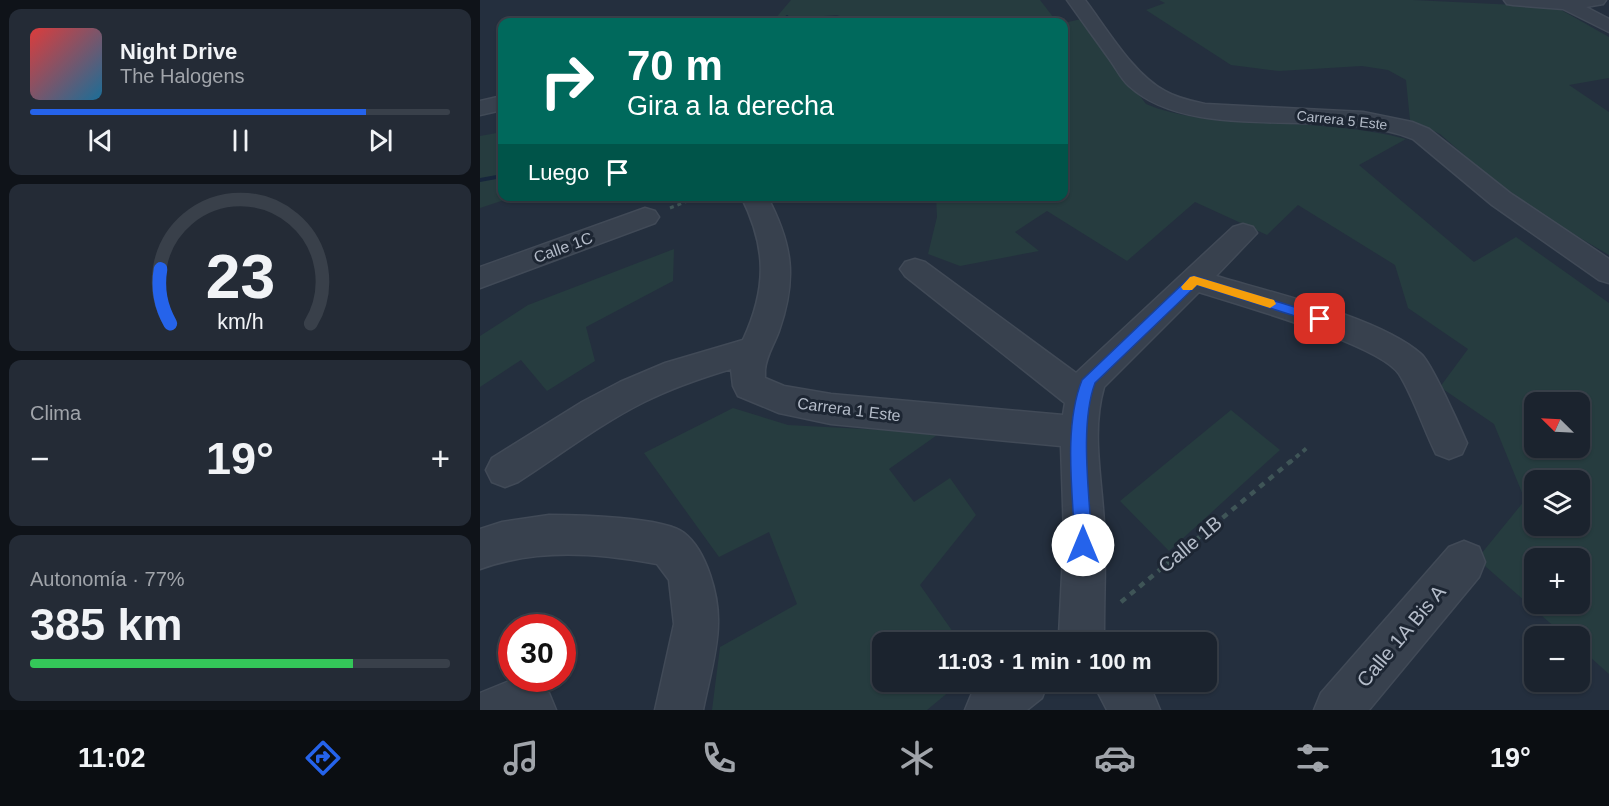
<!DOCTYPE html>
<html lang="es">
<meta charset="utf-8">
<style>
:root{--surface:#1b232e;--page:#242b36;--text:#f1f3f6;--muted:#a0a4aa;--line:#39404a;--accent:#2563eb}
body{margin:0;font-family:Helvetica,sans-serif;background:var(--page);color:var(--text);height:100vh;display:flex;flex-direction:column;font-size:22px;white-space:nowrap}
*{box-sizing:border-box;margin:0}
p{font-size:20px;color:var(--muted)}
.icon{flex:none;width:33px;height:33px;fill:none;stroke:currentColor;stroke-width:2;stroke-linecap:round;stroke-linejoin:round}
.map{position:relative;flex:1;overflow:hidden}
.details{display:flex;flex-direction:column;gap:9px;padding:9px;background:#0f1319;width:480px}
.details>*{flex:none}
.banner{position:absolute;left:18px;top:18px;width:570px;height:183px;border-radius:12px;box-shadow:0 2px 4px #0004,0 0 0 2px var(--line);background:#00695c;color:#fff;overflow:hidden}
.needle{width:39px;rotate:294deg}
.buttons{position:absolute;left:1044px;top:392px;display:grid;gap:12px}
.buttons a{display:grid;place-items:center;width:66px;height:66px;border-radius:12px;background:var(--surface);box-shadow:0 2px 4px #0004,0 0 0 2px var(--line);font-size:30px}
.speed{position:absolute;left:18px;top:614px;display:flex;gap:12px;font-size:30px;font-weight:700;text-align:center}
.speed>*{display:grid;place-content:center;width:78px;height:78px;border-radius:50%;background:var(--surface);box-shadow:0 2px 4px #0004,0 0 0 2px var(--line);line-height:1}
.speed .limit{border:9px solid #d22;background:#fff;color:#111}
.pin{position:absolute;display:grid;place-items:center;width:51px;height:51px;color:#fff;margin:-26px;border-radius:12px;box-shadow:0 3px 9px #0006}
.me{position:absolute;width:66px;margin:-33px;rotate:0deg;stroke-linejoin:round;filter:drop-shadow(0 0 4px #0008)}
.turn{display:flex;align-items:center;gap:21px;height:126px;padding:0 30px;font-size:27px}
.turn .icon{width:78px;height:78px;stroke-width:2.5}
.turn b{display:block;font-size:42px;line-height:51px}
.then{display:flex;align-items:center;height:57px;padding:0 30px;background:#0003;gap:12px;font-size:22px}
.big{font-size:45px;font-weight:600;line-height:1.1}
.details .widget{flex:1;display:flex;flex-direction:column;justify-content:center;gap:9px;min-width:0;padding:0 21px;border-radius:12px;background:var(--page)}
.details .dial{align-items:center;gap:0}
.dial svg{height:156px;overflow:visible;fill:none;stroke:var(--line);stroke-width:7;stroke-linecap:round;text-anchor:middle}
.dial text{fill:var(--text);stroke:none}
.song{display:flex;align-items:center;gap:18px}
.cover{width:72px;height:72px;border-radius:9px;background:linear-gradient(135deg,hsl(0 70% 55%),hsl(200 70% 35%))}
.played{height:6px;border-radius:3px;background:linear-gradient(90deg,var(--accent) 80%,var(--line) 80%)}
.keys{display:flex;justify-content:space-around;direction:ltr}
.heat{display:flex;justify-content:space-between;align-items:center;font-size:33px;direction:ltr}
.charge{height:9px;border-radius:4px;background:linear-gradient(90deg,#34c759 77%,var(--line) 0)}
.trip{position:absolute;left:392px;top:632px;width:345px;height:60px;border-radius:12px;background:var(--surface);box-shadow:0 2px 4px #0004,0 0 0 2px var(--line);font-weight:600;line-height:60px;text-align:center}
.dock{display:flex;height:96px;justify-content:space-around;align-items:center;background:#0b0e12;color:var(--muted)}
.dock .icon{width:42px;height:42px}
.dock .selected{color:var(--accent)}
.dock b{font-size:27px;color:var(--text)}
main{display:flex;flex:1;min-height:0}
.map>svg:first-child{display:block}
.green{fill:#263c3f;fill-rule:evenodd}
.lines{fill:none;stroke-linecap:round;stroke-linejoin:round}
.stream{fill:#17263c;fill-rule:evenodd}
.minor-casing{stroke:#414a57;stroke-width:3}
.path-far2{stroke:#3f5557;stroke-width:3;stroke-dasharray:4 4;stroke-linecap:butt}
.path-far1{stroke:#3f5557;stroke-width:4;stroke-dasharray:4.5 4.5;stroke-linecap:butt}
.path{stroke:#3f5557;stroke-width:4.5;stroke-dasharray:6 6;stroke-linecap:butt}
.minor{fill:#38414e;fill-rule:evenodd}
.route{fill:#2563eb;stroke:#184099;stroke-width:1.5}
.slow{fill:#f59e0b}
.labels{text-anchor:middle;stroke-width:6;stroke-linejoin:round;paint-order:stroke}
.far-street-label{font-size:14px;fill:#b4bcc9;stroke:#1d2633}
.street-label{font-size:16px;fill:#b4bcc9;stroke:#1d2633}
.near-street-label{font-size:20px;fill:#b4bcc9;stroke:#1d2633}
</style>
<main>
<section class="details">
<div class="widget">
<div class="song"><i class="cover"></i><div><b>Night Drive</b><p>The Halogens</p></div></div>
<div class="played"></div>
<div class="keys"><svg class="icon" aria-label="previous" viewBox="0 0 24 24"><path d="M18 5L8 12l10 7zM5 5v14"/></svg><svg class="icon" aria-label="pause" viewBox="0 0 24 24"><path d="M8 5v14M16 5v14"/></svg><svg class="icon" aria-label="next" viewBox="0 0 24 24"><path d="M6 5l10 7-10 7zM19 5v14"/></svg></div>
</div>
<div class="widget dial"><svg viewBox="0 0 100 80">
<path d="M14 69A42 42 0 1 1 86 69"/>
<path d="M14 69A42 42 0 0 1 9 41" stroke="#2563eb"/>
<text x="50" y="56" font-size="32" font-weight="700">23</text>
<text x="50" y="72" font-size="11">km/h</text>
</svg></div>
<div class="widget"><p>Clima</p>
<div class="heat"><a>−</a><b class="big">19°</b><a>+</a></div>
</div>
<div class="widget"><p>Autonomía · 77%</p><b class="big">385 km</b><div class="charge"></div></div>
</section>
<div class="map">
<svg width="1129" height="710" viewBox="0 0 1129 710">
<rect width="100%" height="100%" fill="#242f3e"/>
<path class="green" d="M311 0H560L577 22H374L357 15 294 20Z
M679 0H933L1076 7 1129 37V78L1089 85 1129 112V255L1066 218 1006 174 960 134 930 120 926 80 908 70 882 66 799 71 751 65 666 10 685 3Z
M601 19 666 104C697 117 728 119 761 121 816 125 873 125 926 139L879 165 994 262 1036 237 1129 303V674L1100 648V636H1085L997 559 1045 500 1014 424 960 387 988 349 928 308 915 265 818 205 787 235 715 202 647 261 567 211 535 232 559 251 480 266 448 254 457 217 456 197 584 196V23ZM1054 402H1100V447H1054ZM1054 480H1100V525H1054ZM1054 558H1100V603H1054Z
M22 132V196L33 197 0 208V136Z
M194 249 193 281 106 327 115 361 67 391 41 360 0 387V336L48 305Z
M253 408 308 425 460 433 409 469 434 502 470 478 496 515 440 585 480 642H402V681H482L447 710H232L240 647 317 604 289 532 239 557 164 453Z
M751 410 800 450 689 551 640 501Z"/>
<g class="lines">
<path class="stream" d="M307 15 310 17 309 18 302 22H296Z
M22 174V178L0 182V178Z"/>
<g class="minor-casing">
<path id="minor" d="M587 0H605C627 29 653 74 685 91 697 98 712 101 725 104L883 112 932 122 949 129 1030 193 1129 259V283L1119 280 1012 205 933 139C850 105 715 146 649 86 641 79 636 68 630 60 616 40 601 20 587 0Z
M1024 0H1126L1123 4 1106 7 1129 19V32L1083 9 1033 5 1027 4Z
M22 96V110L0 115V101Z
M261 196H287C313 245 317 279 299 331 294 345 286 356 285 370V378L304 386 351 394 583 415 585 403 425 276 420 269 425 262 435 259 445 262 596 373 753 227 763 224 773 227 777 233 736 276C792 293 899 317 941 354 951 362 980 427 987 443L982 454 969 459 956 454C944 430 933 396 919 374 899 344 759 305 719 292L624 387C611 432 622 478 624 524 626 559 624 594 624 630L629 642H581L579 635 584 535 581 446 351 424 299 413 258 396 253 386 251 369C221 378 192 388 164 402 120 424 80 455 38 482L25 487 12 482 6 470 12 458 102 402 140 382 185 363 263 340C287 288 287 248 261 196Z
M165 208 175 211 179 217 175 223 0 288V267Z
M69 515C96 515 185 517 204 533 227 551 239 596 238 624 238 650 228 684 223 710H175L194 624 189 580 177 564C117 553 58 548 0 569V529L22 522Z
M984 541 999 547 1005 562 999 577 889 710H834L841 693 969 547Z
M32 680 69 693 76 710H0V693Z
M507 681H568L562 698 547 710H485L492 693Z
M612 681H664L673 693 680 710H627Z"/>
</g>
<path class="path-far2" d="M190 208 220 196"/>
<path class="path-far1" d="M809 463 828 447"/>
<path class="path" d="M641 602 811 461"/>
<use href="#minor" class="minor"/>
</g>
<path class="route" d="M714 276 844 316 846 319 840 324 717 285 615 383C599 426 610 498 612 545L609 551 603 553 597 551 595 545C593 494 583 428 602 380L710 277Z"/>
<path class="slow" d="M714 276 794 300 796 304 790 308 717 285 712 290H703L701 287 710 277Z"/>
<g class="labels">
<g class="far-street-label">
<text transform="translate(862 120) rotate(6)" y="5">Carrera 5 Este</text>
</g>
<g class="street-label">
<text transform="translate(83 247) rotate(-20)" y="6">Calle 1C</text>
<text transform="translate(369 409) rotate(7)" y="6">Carrera 1 Este</text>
</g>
<g class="near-street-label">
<text transform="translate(710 544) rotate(-40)" y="7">Calle 1B</text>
<text transform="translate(921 636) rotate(-50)" y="7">Calle 1A Bis A</text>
</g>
</g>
</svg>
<div class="buttons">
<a><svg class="needle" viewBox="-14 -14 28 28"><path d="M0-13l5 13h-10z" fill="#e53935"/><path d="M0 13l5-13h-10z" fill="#a0a4aa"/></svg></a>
<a><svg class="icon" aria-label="layers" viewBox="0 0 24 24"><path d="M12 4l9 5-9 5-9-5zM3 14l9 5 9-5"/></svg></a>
<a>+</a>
<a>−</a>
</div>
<div class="speed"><div class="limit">30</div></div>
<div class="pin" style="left:840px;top:319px;background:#d93025"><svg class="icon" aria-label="arrive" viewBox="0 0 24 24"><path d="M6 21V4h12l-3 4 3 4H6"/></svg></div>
<svg class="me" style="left:603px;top:545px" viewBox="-20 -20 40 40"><circle r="19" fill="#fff"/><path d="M0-13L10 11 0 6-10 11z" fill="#2563eb"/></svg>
<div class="trip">11:03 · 1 min · 100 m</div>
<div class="banner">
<div class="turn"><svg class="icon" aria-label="right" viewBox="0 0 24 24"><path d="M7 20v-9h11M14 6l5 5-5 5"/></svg><div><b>70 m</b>Gira a la derecha</div></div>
<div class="then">Luego<svg class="icon" aria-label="arrive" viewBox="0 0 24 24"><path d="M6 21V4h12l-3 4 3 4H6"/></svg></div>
</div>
</div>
</main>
<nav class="dock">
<b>11:02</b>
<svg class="icon selected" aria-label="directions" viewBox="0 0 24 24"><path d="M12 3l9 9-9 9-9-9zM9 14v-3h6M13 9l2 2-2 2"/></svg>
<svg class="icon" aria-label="music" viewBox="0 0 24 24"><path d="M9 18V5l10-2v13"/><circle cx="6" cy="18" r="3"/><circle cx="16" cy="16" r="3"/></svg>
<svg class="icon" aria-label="phone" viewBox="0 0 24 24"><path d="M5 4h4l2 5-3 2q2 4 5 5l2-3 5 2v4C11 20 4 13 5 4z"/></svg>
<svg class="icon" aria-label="climate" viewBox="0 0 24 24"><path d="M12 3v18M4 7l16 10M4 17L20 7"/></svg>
<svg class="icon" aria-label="car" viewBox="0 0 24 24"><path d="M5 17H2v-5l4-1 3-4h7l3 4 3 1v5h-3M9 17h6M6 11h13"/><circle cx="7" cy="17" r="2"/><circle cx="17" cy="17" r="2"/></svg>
<svg class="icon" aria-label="filters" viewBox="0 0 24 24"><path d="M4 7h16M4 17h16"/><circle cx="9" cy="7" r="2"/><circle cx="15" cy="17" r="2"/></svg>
<b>19°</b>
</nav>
